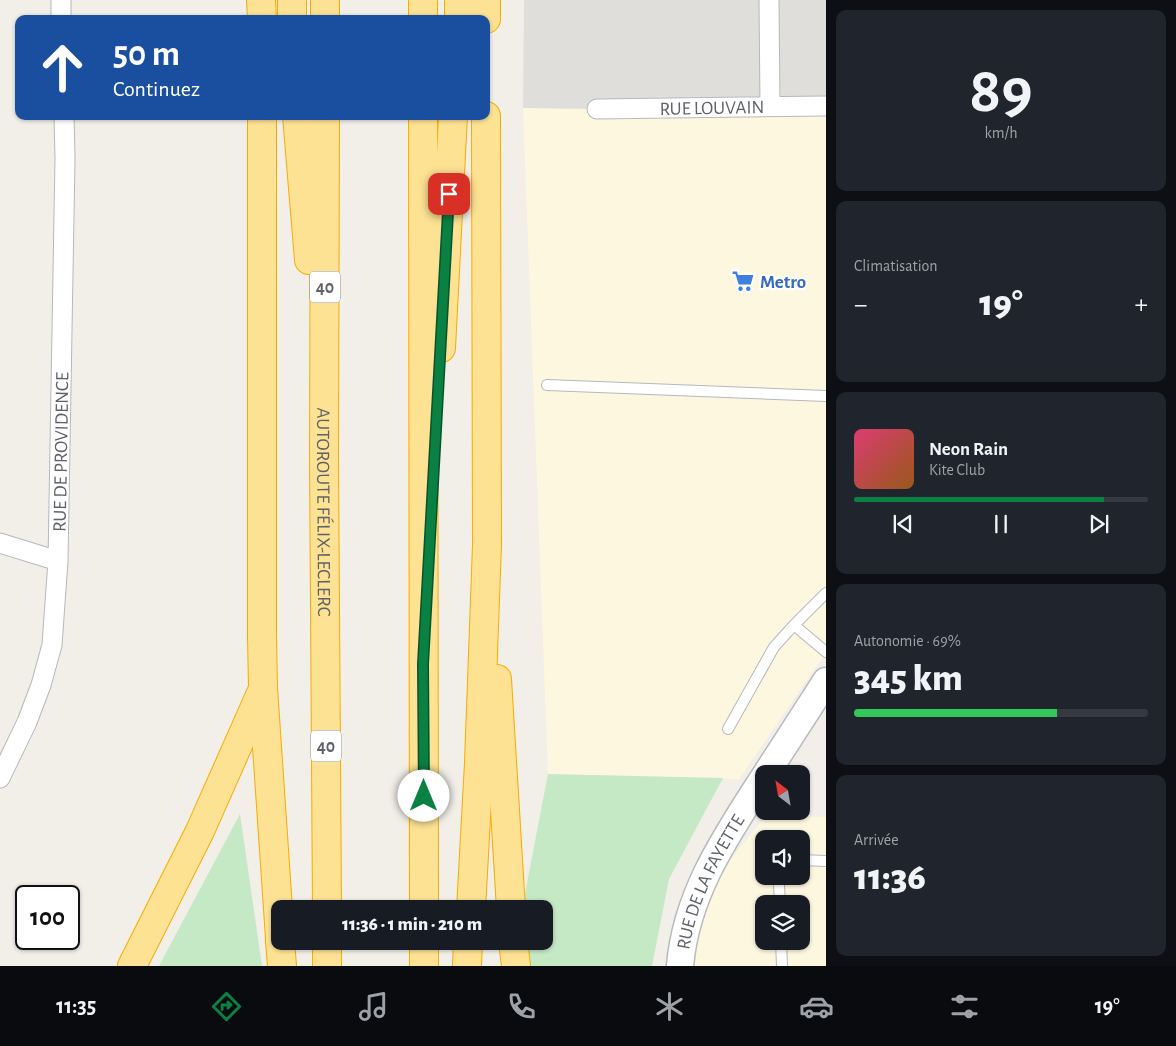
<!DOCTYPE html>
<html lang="fr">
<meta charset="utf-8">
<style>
:root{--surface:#171b24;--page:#20242c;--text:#f1f3f6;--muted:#9ea1a6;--line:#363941;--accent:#0b8043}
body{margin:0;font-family:"Alegreya Sans",sans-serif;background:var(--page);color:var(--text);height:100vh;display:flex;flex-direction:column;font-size:19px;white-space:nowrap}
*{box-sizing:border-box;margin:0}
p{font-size:16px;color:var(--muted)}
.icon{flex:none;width:28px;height:28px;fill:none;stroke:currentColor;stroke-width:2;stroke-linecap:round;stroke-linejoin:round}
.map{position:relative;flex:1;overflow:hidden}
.details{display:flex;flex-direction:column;gap:10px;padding:10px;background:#0d0f14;width:350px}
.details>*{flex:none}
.guide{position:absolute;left:15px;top:15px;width:475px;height:105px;border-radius:10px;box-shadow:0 1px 4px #0004;background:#1a4fa0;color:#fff;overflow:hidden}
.needle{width:32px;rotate:329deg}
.tools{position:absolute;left:755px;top:765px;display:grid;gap:10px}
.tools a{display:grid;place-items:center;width:55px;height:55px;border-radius:10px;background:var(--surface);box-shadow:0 1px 4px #0004;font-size:25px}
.speed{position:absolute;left:15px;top:885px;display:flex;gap:10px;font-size:25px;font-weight:700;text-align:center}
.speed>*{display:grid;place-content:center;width:65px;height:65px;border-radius:50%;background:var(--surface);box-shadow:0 1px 4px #0004;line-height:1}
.speed .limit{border:2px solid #111;border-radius:8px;background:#fff;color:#111}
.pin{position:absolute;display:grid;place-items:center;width:42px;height:42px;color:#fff;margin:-21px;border-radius:10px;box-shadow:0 2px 8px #0006}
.me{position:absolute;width:55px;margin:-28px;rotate:0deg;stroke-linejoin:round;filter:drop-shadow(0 0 4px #0008)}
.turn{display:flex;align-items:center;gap:18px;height:105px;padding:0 15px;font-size:22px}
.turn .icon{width:65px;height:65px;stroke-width:2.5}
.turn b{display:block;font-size:35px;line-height:42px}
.big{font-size:38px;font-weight:800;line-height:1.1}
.details .tile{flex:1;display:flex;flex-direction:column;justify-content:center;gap:8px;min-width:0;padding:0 18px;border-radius:10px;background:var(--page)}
.details .dial{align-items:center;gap:0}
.dial b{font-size:65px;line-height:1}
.song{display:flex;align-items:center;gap:15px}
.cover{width:60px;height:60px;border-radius:8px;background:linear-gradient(135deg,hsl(340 70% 55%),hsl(30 70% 35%))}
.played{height:5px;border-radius:2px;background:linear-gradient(90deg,var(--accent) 85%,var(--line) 85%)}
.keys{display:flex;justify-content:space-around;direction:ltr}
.heat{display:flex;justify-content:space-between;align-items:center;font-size:28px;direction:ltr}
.charge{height:8px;border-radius:4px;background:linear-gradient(90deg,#34c759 69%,var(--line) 0)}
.trip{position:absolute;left:271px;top:900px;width:282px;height:50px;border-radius:10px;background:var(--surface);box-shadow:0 1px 4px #0004;font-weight:800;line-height:50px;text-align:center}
.tab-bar{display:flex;height:80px;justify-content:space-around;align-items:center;background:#090b0e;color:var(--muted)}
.tab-bar .icon{width:35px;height:35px}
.tab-bar .selected{color:var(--accent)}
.tab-bar b{font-size:22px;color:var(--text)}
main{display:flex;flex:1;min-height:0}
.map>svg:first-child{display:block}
.commercial{fill:#fef7e0;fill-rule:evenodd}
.industrial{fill:#e0deda}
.green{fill:#c5e8c5}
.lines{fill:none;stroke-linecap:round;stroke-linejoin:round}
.lane-casing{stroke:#b5b8bc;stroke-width:12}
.street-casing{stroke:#b5b8bc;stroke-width:21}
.secondary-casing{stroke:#b6babf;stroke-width:29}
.highway-casing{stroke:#f9ab00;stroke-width:30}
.lane{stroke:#fff;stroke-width:10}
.street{stroke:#fff;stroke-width:19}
.secondary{stroke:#fff;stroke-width:26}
.highway{stroke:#fde293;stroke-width:28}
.route-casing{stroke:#07532c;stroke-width:12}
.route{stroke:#0b8043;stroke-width:9}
.labels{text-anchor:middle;stroke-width:4;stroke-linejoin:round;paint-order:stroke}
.shield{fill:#fff;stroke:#8f9295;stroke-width:1}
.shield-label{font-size:18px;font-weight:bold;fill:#5f6368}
.street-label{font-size:19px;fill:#5f6368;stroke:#fff}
.shop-label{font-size:19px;font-weight:bold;fill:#366cbe;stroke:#fff;text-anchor:start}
</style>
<main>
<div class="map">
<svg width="826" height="966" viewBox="0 0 826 966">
<rect width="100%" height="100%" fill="#f1efe8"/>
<path class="commercial" d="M826 107V654L813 671 739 779 548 774 523 108 597 109Z
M767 815 826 817V966H692L698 931 718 879 733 856ZM764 839H801V876H764ZM764 904H801V941H764Z"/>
<path class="industrial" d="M524 0H826V107L597 109 523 108Z"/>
<path class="green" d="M548 774 723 778 669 879 652 966H511L516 941H545V909H522Z
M240 814 262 966H159Z"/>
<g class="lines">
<g class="lane-casing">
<path id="lane" d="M547 385 826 396
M794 625 826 593
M728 729 774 647 794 625 826 652
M801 860 826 861
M780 904 779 885 780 876
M781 941 782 966"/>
</g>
<g class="street-casing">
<path id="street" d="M61 0V19
M769 0 770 106
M597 109 826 106
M0 543 58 561
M0 778 27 722 41 685 52 645 58 561 65 158 64 116"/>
</g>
<g class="secondary-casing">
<g id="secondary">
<path d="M766 774 826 681"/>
<path id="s1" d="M680 966C686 894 726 836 764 777"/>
</g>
</g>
<g class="highway-casing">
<g id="highway">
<path d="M261 0 262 19"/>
<path d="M292 0V19"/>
<path d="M325 0V19"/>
<path d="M423 0V19"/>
<path d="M486 0V19"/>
<path d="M459 19V0"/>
<path d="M262 116V636L263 688 280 938"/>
<path d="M297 116 309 260"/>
<path id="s2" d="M325 116 324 458 327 909"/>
<path d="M423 116 424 909"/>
<path d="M441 348 453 116"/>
<path d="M497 679 511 909"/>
<path d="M471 909 479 763 487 545 486 116"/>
<path d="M280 941 282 966"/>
<path d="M327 941V966"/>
<path d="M424 941V966"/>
<path d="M513 941 516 966"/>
<path d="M132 966 200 831 262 691"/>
<path d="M467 966 468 941"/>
</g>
</g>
<use href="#lane" class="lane"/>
<use href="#street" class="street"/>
<use href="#secondary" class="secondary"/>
<use href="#highway" class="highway"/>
</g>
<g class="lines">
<g class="route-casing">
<path id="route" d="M424 796 423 664 449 194"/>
</g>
<use href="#route" class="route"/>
</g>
<defs>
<g id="supermarket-bare" transform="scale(1.725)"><path d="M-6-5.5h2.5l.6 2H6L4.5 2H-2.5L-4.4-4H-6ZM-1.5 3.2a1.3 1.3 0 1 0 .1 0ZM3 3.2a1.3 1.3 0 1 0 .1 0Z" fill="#3f7fe0" stroke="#fff" stroke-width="2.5" paint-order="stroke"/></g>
</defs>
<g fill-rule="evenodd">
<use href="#supermarket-bare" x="743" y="281"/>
</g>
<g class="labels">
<g class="shield">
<rect x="310" y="271.5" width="30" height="31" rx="4"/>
<rect x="311" y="730.5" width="30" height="31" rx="4"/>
</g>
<g class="shield-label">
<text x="325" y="293">40</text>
<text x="326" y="752">40</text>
</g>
<g class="street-label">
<text transform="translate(712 107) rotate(-1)" y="7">RUE LOUVAIN</text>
<text transform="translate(60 452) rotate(-89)" y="7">RUE DE PROVIDENCE</text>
<text dy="7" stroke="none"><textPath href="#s2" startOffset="396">AUTOROUTE FÉLIX-LECLERC</textPath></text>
<text dy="7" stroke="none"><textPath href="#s1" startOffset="90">RUE DE LA FAYETTE</textPath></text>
</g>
<g class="shop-label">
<text x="760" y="288">Metro</text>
</g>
</g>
</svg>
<div class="tools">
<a><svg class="needle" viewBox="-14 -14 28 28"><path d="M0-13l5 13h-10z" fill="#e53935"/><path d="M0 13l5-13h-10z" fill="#9ea1a6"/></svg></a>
<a><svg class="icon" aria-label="sound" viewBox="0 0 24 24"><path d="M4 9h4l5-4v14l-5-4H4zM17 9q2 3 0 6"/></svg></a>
<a><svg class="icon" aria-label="layers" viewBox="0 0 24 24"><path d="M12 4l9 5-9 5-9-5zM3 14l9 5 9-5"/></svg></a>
</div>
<div class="speed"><div class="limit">100</div></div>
<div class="pin" style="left:449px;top:194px;background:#d93025"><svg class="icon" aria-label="arrive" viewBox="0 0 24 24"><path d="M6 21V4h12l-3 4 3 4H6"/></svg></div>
<svg class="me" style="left:424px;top:796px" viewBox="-20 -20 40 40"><circle r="19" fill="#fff"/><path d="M0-13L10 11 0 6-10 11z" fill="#0b8043"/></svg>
<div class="trip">11:36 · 1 min · 210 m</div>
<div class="guide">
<div class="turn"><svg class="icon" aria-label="ahead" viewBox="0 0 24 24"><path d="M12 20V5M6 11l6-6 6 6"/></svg><div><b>50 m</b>Continuez</div></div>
</div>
</div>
<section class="details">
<div class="tile dial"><b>89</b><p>km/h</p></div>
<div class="tile"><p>Climatisation</p>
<div class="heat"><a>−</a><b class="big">19°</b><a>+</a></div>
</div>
<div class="tile">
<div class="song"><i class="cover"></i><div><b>Neon Rain</b><p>Kite Club</p></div></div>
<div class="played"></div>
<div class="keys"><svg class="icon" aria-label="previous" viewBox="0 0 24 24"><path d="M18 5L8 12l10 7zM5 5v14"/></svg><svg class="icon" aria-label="pause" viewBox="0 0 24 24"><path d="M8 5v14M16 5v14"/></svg><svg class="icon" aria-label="next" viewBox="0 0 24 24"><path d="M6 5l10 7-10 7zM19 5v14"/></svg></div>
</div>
<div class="tile"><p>Autonomie · 69%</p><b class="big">345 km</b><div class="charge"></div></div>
<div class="tile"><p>Arrivée</p><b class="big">11:36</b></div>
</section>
</main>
<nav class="tab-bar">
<b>11:35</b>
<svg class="icon selected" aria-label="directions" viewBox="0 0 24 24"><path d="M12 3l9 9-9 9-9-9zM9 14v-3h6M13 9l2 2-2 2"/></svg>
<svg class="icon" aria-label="music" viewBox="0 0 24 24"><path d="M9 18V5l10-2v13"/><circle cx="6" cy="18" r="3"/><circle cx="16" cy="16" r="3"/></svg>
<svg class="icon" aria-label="phone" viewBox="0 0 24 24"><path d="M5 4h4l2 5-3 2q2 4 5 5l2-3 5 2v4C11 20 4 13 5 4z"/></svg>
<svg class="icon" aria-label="climate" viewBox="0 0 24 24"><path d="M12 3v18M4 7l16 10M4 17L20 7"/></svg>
<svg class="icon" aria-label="car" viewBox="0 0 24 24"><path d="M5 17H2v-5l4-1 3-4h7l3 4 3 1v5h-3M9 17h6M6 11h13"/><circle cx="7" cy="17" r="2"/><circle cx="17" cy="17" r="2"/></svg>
<svg class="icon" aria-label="filters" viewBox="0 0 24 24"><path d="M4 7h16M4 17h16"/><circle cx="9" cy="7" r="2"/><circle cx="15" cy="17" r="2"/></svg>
<b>19°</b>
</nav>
